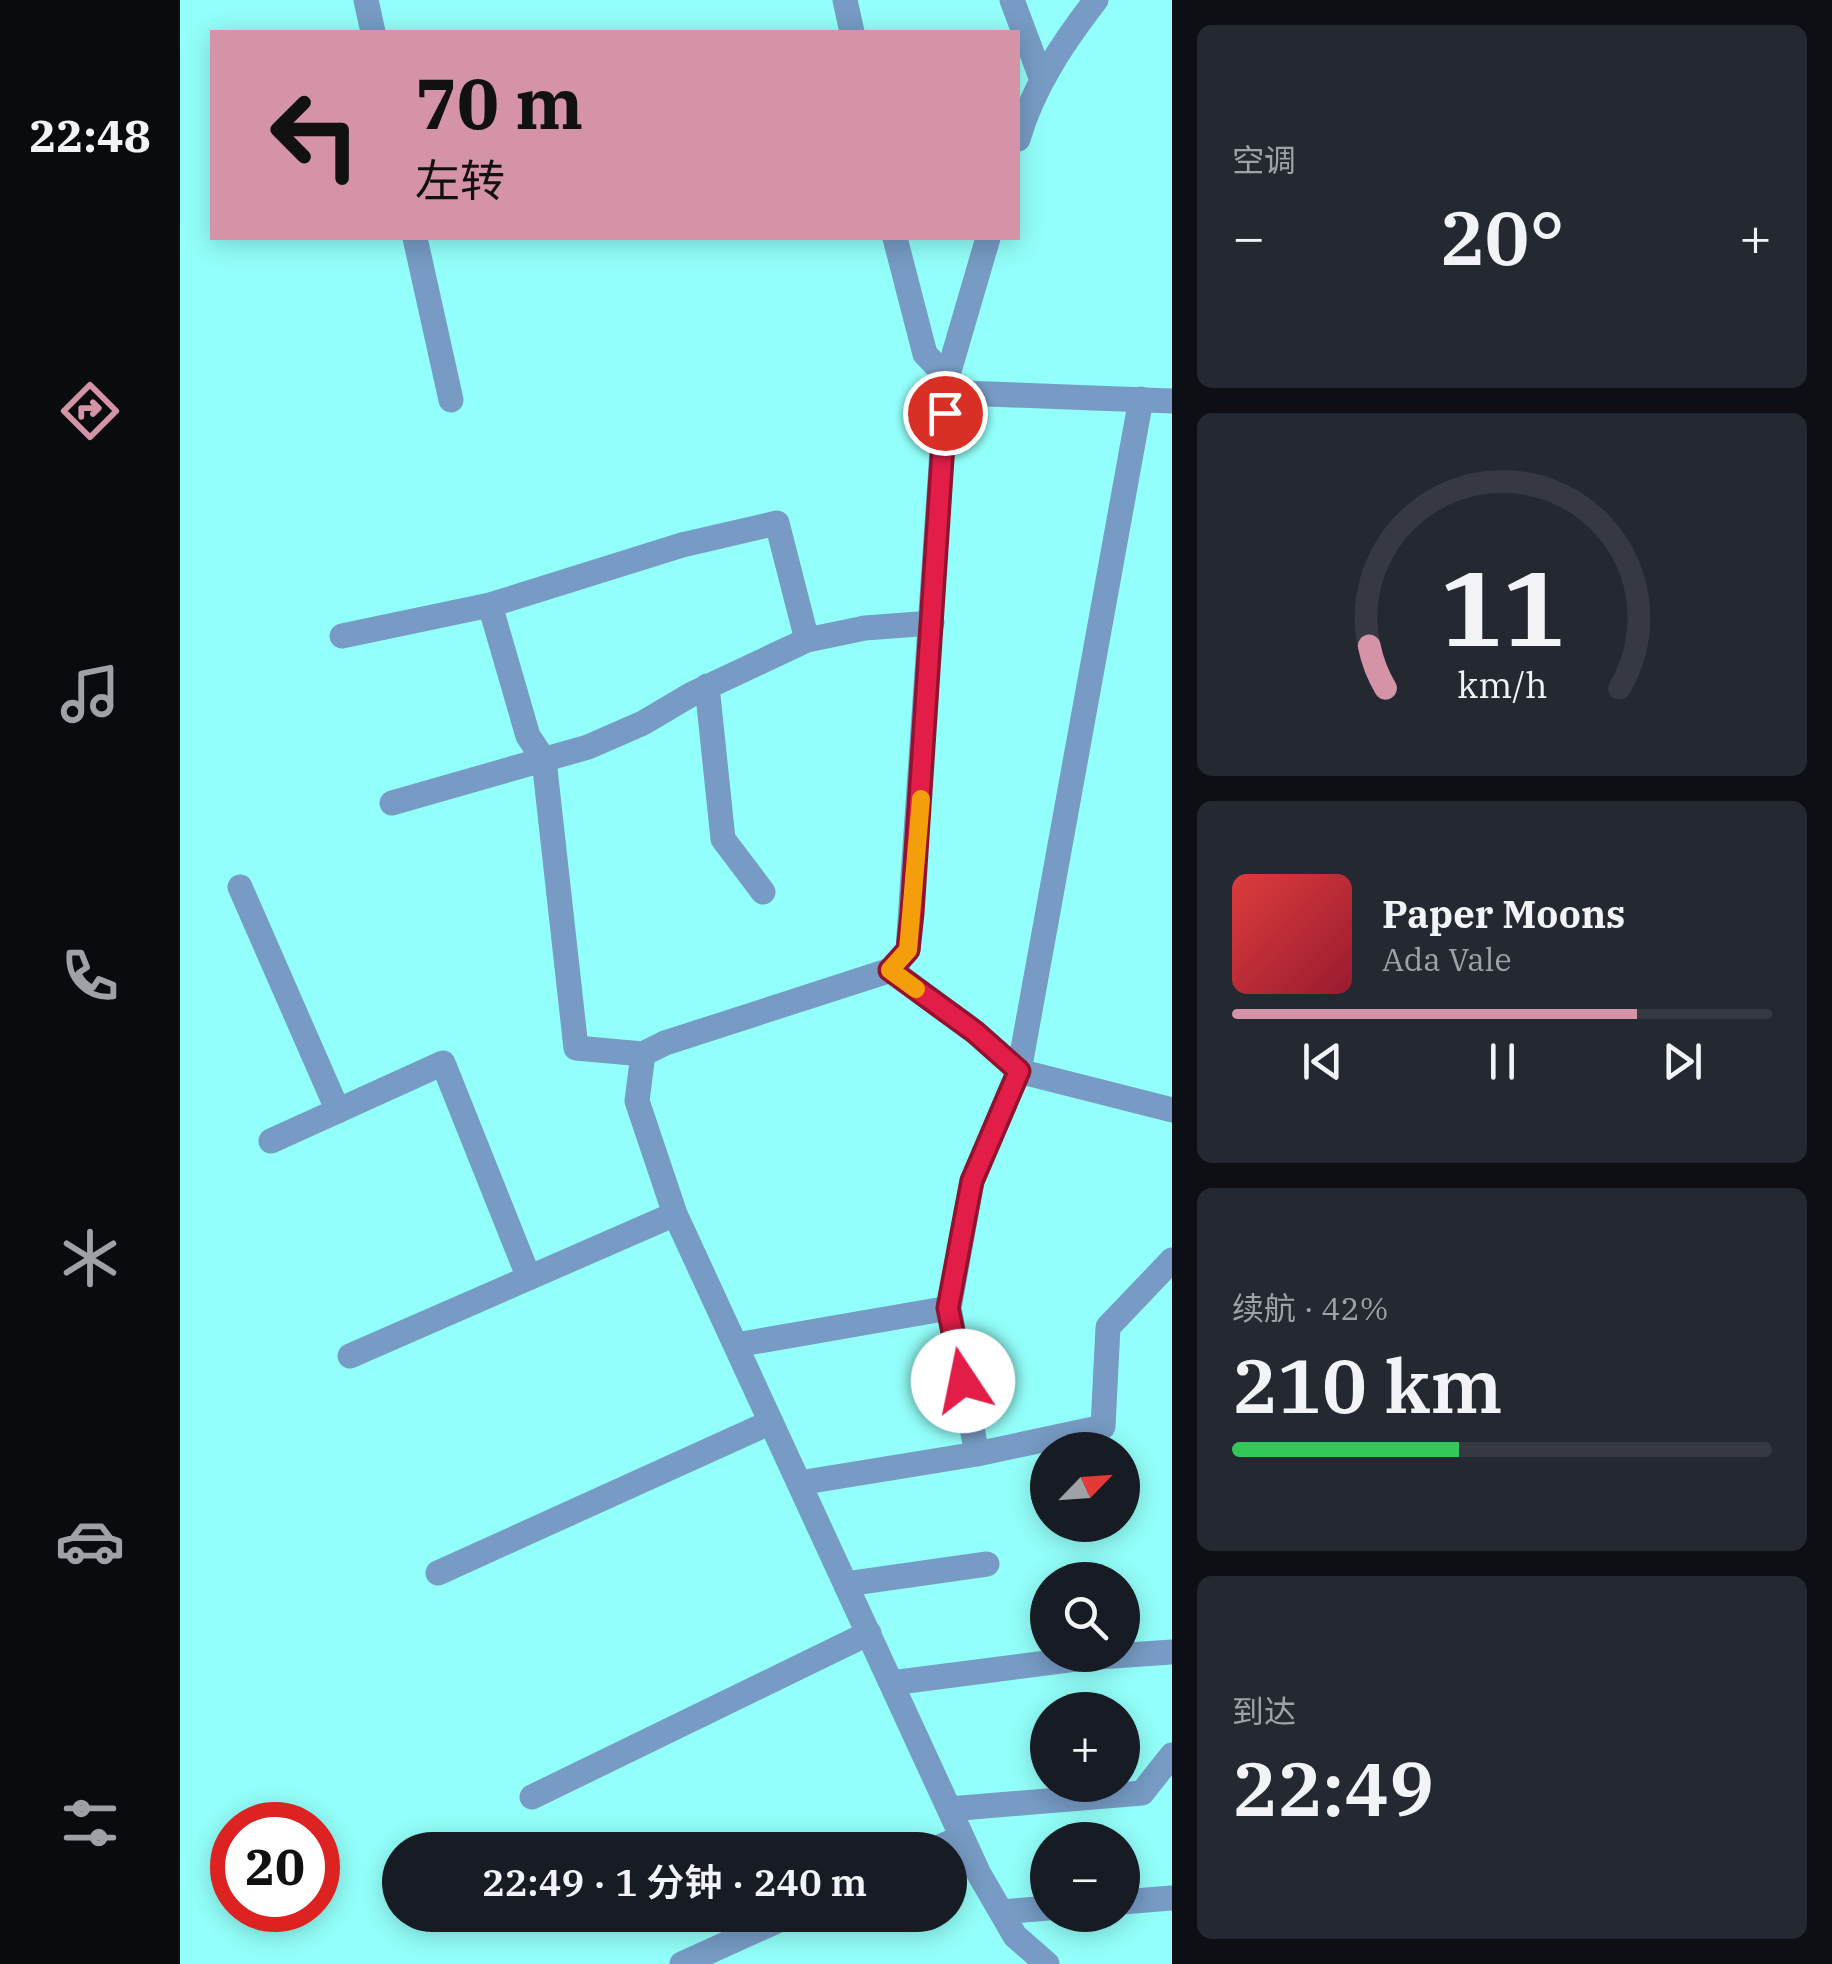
<!DOCTYPE html>
<html lang="zh">
<meta charset="utf-8">
<style>
:root{--surface:#171b24;--page:#242831;--text:#f1f3f6;--muted:#9ea1a6;--line:#363941;--accent:#d493a7}
body{margin:0;font-family:"IBM Plex Serif","Noto Sans SC",serif;background:var(--page);color:var(--text);height:100vh;display:flex;flex-direction:column;font-size:38px;white-space:nowrap}
*{box-sizing:border-box;margin:0}
p{font-size:32px;color:var(--muted)}
.icon{flex:none;width:55px;height:55px;fill:none;stroke:currentColor;stroke-width:2;stroke-linecap:round;stroke-linejoin:round}
.map{position:relative;flex:1;overflow:hidden}
.details{display:flex;flex-direction:column;gap:25px;padding:25px;background:#0d0f14;width:660px}
.details>*{flex:none}
.top-card{position:absolute;left:30px;top:30px;width:810px;height:210px;border-radius:0px;box-shadow:0 5px 25px #0003;background:#d493a7;color:#111;overflow:hidden}
.needle{width:65px;rotate:65deg}
.controls{position:absolute;left:850px;top:1432px;display:grid;gap:20px}
.controls a{display:grid;place-items:center;width:110px;height:110px;border-radius:50%;background:var(--surface);box-shadow:0 5px 25px #0003;font-size:50px}
.speed{position:absolute;left:30px;top:1802px;display:flex;gap:20px;font-size:50px;font-weight:700;text-align:center}
.speed>*{display:grid;place-content:center;width:130px;height:130px;border-radius:50%;background:var(--surface);box-shadow:0 5px 25px #0003;line-height:1}
.speed .limit{border:15px solid #d22;background:#fff;color:#111}
.pin{position:absolute;display:grid;place-items:center;width:85px;height:85px;color:#fff;margin:-42px;border:5px solid #fff;border-radius:50%;box-shadow:0 2px 10px #0007}
.me{position:absolute;width:110px;margin:-55px;rotate:349deg;stroke-linejoin:round;filter:drop-shadow(0 0 8px #0008)}
.turn{display:flex;align-items:center;gap:35px;height:210px;padding:0 40px;font-size:45px}
.turn .icon{width:130px;height:130px;stroke-width:2.5}
.turn b{display:block;font-size:70px;line-height:85px}
.big{font-size:75px;font-weight:600;line-height:1.1}
.details .widget{flex:1;display:flex;flex-direction:column;justify-content:center;gap:15px;min-width:0;padding:0 35px;border-radius:15px;background:var(--page)}
.details .dial{align-items:center;gap:0}
.dial svg{height:260px;overflow:visible;fill:none;stroke:var(--line);stroke-width:7;stroke-linecap:round;text-anchor:middle}
.dial text{fill:var(--text);stroke:none}
.song{display:flex;align-items:center;gap:30px}
.cover{width:120px;height:120px;border-radius:15px;background:linear-gradient(135deg,hsl(0 70% 55%),hsl(350 70% 35%))}
.played{height:10px;border-radius:5px;background:linear-gradient(90deg,var(--accent) 75%,var(--line) 75%)}
.keys{display:flex;justify-content:space-around;direction:ltr}
.heat{display:flex;justify-content:space-between;align-items:center;font-size:55px;direction:ltr}
.charge{height:15px;border-radius:8px;background:linear-gradient(90deg,#34c759 42%,var(--line) 0)}
.trip{position:absolute;left:202px;top:1832px;width:585px;height:100px;border-radius:50px;background:var(--surface);box-shadow:0 5px 25px #0003;font-weight:600;line-height:100px;text-align:center}
main{display:flex;flex:1;min-height:0}
.menu{display:flex;flex-direction:column;width:180px;justify-content:space-around;align-items:center;background:#090b0e;color:var(--muted)}
.menu .icon{width:70px;height:70px}
.menu .active{color:var(--accent)}
.menu b{font-size:45px;color:var(--text)}
.map>svg:first-child{display:block}
.lines{fill:none;stroke-linecap:round;stroke-linejoin:round}
.minor{stroke:#779bc4;stroke-width:25}
.route-casing{stroke:#92132f;stroke-width:25}
.route{stroke:#e11d48;stroke-width:18}
.slow{stroke:#f59e0b;stroke-width:18}
</style>
<main>
<nav class="menu">
<b>22:48</b>
<svg class="icon active" aria-label="directions" viewBox="0 0 24 24"><path d="M12 3l9 9-9 9-9-9zM9 14v-3h6M13 9l2 2-2 2"/></svg>
<svg class="icon" aria-label="music" viewBox="0 0 24 24"><path d="M9 18V5l10-2v13"/><circle cx="6" cy="18" r="3"/><circle cx="16" cy="16" r="3"/></svg>
<svg class="icon" aria-label="phone" viewBox="0 0 24 24"><path d="M5 4h4l2 5-3 2q2 4 5 5l2-3 5 2v4C11 20 4 13 5 4z"/></svg>
<svg class="icon" aria-label="climate" viewBox="0 0 24 24"><path d="M12 3v18M4 7l16 10M4 17L20 7"/></svg>
<svg class="icon" aria-label="car" viewBox="0 0 24 24"><path d="M5 17H2v-5l4-1 3-4h7l3 4 3 1v5h-3M9 17h6M6 11h13"/><circle cx="7" cy="17" r="2"/><circle cx="17" cy="17" r="2"/></svg>
<svg class="icon" aria-label="filters" viewBox="0 0 24 24"><path d="M4 7h16M4 17h16"/><circle cx="9" cy="7" r="2"/><circle cx="15" cy="17" r="2"/></svg>
</nav>
<div class="map">
<svg width="992" height="1964" viewBox="0 0 992 1964">
<rect width="100%" height="100%" fill="#93fffa"/>
<g class="lines">
<path class="minor" d="M186 0 193 32
M665 0 672 32
M832 0 862 80
M838 139C853 87 883 43 916 0
M235 238 271 400
M715 238 745 354 782 393 992 401
M808 238 767 378 728 950 711 970 485 1043 463 1054 457 1101 495 1214 799 1874 835 1936 867 1964
M310 605 348 736 364 760 396 1048 463 1054
M162 636 310 605 502 545 597 523 627 640
M527 686 543 839 583 892
M212 803 408 747 463 723 512 694 627 640 685 628 752 623
M60 887 158 1111
M711 970 795 1032 839 1071 992 1110
M91 1141 263 1063 349 1278
M556 1345 769 1308 792 1181 839 1071 961 399
M170 1356 495 1214
M797 1454 923 1427 928 1327 992 1260
M619 1483 797 1454 769 1308
M258 1573 591 1422
M666 1584 807 1564
M711 1683 904 1658 992 1652
M352 1797 689 1633
M769 1809 962 1793 992 1755
M753 1850 782 1837
M942 1902 992 1898
M821 1912 868 1908
M502 1964 610 1915"/>
</g>
<g class="lines">
<g class="route-casing">
<path id="route" d="M765 413 732 913 728 950 710 970 795 1032 839 1071 792 1181 786 1212 768 1308 783 1381"/>
</g>
<use href="#route" class="route"/>
<path class="slow" d="M736 989 710 970 728 950 741 799"/>
</g>
</svg>
<div class="controls">
<a><svg class="needle" viewBox="-14 -14 28 28"><path d="M0-13l5 13h-10z" fill="#e53935"/><path d="M0 13l5-13h-10z" fill="#9ea1a6"/></svg></a>
<a><svg class="icon" aria-label="search" viewBox="0 0 24 24"><circle cx="10" cy="10" r="6"/><path d="M15 15l6 6"/></svg></a>
<a>+</a>
<a>−</a>
</div>
<div class="speed"><div class="limit">20</div></div>
<div class="pin" style="left:765px;top:413px;background:#d93025"><svg class="icon" aria-label="arrive" viewBox="0 0 24 24"><path d="M6 21V4h12l-3 4 3 4H6"/></svg></div>
<svg class="me" style="left:783px;top:1381px" viewBox="-20 -20 40 40"><circle r="19" fill="#fff"/><path d="M0-13L10 11 0 6-10 11z" fill="#e11d48"/></svg>
<div class="trip">22:49 · 1 分钟 · 240 m</div>
<div class="top-card">
<div class="turn"><svg class="icon" aria-label="left" viewBox="0 0 24 24"><path d="M17 20v-9H6M10 6l-5 5 5 5"/></svg><div><b>70 m</b>左转</div></div>
</div>
</div>
<section class="details">
<div class="widget"><p>空调</p>
<div class="heat"><a>−</a><b class="big">20°</b><a>+</a></div>
</div>
<div class="widget dial"><svg viewBox="0 0 100 80">
<path d="M14 69A42 42 0 1 1 86 69"/>
<path d="M14 69A42 42 0 0 1 9 56" stroke="#d493a7"/>
<text x="50" y="56" font-size="32" font-weight="700">11</text>
<text x="50" y="72" font-size="11">km/h</text>
</svg></div>
<div class="widget">
<div class="song"><i class="cover"></i><div><b>Paper Moons</b><p>Ada Vale</p></div></div>
<div class="played"></div>
<div class="keys"><svg class="icon" aria-label="previous" viewBox="0 0 24 24"><path d="M18 5L8 12l10 7zM5 5v14"/></svg><svg class="icon" aria-label="pause" viewBox="0 0 24 24"><path d="M8 5v14M16 5v14"/></svg><svg class="icon" aria-label="next" viewBox="0 0 24 24"><path d="M6 5l10 7-10 7zM19 5v14"/></svg></div>
</div>
<div class="widget"><p>续航 · 42%</p><b class="big">210 km</b><div class="charge"></div></div>
<div class="widget"><p>到达</p><b class="big">22:49</b></div>
</section>
</main>
